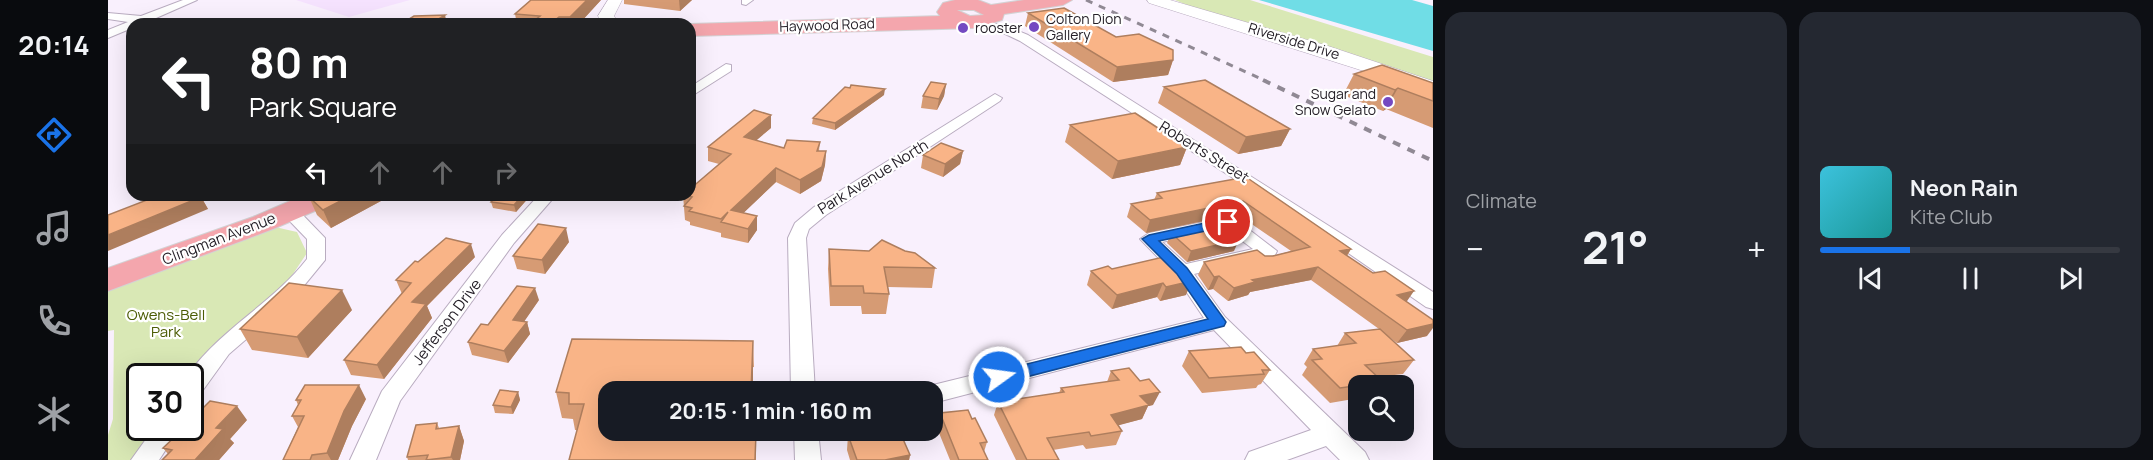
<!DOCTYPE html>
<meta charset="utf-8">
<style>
:root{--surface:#171b24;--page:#242831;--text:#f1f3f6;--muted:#9ea1a6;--line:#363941;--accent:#1a73e8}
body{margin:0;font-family:Manrope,sans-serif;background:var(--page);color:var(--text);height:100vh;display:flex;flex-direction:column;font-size:22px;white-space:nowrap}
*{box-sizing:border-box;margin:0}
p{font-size:20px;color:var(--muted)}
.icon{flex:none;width:33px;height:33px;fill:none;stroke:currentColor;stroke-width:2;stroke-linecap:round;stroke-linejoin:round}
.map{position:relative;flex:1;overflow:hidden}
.panel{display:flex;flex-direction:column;gap:12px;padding:12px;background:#0d0f14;width:720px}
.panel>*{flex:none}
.guide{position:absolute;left:18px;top:18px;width:570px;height:183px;border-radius:18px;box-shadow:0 6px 24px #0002;background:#202124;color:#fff;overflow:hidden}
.controls{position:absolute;left:1240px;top:375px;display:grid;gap:12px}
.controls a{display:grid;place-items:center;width:66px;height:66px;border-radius:12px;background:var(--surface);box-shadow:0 6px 24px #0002;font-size:30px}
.speed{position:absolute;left:18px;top:363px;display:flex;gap:12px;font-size:30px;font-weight:700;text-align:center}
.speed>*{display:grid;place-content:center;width:78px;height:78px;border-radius:50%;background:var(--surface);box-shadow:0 6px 24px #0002;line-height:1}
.speed .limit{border:3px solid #111;border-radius:9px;background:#fff;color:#111}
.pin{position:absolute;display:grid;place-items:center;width:51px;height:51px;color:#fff;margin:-26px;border:3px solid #fff;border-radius:50%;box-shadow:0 2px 6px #0007}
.me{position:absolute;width:66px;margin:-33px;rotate:76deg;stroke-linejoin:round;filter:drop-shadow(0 0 4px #0008)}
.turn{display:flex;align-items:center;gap:21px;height:126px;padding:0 24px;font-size:27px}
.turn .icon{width:78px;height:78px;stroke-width:2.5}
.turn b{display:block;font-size:42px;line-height:51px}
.lanes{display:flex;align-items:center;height:57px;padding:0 24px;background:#0003;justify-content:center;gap:30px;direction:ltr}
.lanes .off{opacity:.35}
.big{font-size:45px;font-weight:700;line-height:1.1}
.panel .card{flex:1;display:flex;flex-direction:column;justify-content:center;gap:9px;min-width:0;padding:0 21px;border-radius:18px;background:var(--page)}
.song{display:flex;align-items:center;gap:18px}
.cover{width:72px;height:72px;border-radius:9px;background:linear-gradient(135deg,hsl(190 70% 55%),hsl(180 70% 35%))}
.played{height:6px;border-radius:3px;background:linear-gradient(90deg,var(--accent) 30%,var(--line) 30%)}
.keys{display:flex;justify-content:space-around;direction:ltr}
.heat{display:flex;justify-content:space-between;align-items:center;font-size:33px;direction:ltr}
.panel .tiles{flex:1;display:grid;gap:12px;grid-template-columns:repeat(2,1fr)}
.trip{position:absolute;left:490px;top:381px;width:345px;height:60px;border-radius:18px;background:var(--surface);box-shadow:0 6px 24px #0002;font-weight:700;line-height:60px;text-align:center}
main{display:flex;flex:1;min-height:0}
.tabs{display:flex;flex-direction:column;width:108px;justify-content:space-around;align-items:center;background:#090b0e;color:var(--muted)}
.tabs .icon{width:42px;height:42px}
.tabs .current{color:var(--accent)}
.tabs b{font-size:27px;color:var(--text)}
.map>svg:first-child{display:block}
.built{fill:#f5e2fe}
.green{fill:#d9e8b5}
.water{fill:#70dde6}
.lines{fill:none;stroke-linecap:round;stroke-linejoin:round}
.minor-casing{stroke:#b9acc0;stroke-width:2}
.secondary-casing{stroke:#b9acc0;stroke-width:1}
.primary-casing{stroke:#d3d2d4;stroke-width:2}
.minor{fill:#fff;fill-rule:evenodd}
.secondary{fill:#fff;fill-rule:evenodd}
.primary{fill:#f4a6ad;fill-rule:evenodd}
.rail-far1{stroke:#908994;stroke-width:3;stroke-dasharray:7 7;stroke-linecap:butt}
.rail{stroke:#908994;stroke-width:4;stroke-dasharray:8 8;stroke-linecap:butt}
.wall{fill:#d69b74}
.shaded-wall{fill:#ae7e5e}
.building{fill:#f9b487;stroke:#ae7e5e;stroke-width:1.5}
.route{fill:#1a73e8;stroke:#114b97;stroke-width:1.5}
.poi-dot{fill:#7449c1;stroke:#fff;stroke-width:2}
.labels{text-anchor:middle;stroke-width:4.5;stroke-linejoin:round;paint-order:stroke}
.far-poi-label{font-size:14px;fill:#252028;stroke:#fff;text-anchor:start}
.far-street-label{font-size:14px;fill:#252028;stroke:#fff}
.street-label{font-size:15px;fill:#252028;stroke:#fff}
.park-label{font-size:15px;fill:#4c5c05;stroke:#fff}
</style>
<main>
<nav class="tabs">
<b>20:14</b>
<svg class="icon current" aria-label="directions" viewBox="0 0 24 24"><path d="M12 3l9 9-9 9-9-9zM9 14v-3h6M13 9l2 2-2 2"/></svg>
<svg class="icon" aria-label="music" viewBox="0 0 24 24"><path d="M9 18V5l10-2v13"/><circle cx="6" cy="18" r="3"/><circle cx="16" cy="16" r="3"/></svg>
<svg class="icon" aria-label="phone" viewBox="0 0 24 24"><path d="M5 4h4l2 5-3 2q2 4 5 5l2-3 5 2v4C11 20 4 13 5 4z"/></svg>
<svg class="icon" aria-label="climate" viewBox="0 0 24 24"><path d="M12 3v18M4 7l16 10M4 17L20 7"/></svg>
</nav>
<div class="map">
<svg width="1325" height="460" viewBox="0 0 1325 460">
<rect width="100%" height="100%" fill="#f9f0fd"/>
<path class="built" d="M188 0H302L241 17Z"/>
<path class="green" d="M1067 0H1142L1325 57V84L1098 13Z
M167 227 189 232 199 253 179 283 82 376H32V428H48L24 460H0V435L5 419 6 330 0 331V290Z"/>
<path class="water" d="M1151 0H1304L1325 6V51Z"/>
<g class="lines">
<g class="minor-casing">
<path id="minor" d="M75 0H89L39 22 24 24V28L0 38V30L20 22 0 19V13L33 16Z
M634 0H645L638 5 634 4Z
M864 19 898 26 920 35 1325 292V309L1318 307 1223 241 912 41 891 31 860 24V20Z
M618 64 623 65V71L582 97V87Z
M887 94 894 98 892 101 718 215 701 229 698 238 707 392H683L680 238 687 223 706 207Z
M431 195H448L406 243 292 401 268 460H242L274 391 394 235Z
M182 207 188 208 217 238V260L185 299 121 354 90 397 82 400V376H79C112 329 164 304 199 259V239L173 212Z
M1120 217 1126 218 1169 251 1167 255 1086 274 1117 317 1257 452 1261 460H1232L1218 446 1179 460H1137L1141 452 1203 430 1106 330 825 403V392H815L817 388 825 385 1096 318 1067 275 1032 239 1041 233ZM1117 228 1145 249 1078 264 1054 242Z
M46 428H72L51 460H23Z
M686 430H710L713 460H687Z"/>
</g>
<g class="secondary-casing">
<path id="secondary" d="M500 0H514L506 16 511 24H495L490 16Z
M1039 0H1062L1220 46 1325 81V93L1041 3Z"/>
</g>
<g class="primary-casing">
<path id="primary" d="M847 0H870L883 5 916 0H964L955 5 896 14 894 20 869 28 582 36V24L832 16 829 12 835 3ZM849 10H866L876 15 862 16Z
M196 195H234L230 201 165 229 0 291V268L145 217Z"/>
</g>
<use href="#minor" class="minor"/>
<use href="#secondary" class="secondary"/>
<use href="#primary" class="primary"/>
<path class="rail-far1" d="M978 0 1158 81"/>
<path class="rail" d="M1155 80 1325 161"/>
</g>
<path class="wall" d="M493 0 471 24H409L407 14Z
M516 0H584L572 11 516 4Z
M920 13 1008 37 1065 60 1060 75 1005 82 917 26Z
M1246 74 1325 83V128L1278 109 1275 111 1235 95Z
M838 84 836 96 829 110 813 108 815 96Z
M1056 87 1182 129 1173 146 1130 154 1050 103Z
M776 95 727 130 704 124 705 118Z
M962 125 1079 147 1072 165 1004 179 957 142Z
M663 128 648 140 676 148 712 142 711 151H718L717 165 713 181 692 194 668 182 635 213 649 230 640 243 613 237V233L582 225V222L577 220 575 195 611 164 600 161V147Z
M855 151 852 164 835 177 813 168 815 155Z
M1138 177 1243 249 1239 256 1299 302 1319 336 1289 343 1277 334 1306 360 1295 374 1270 377 1275 382 1273 386H1251V398L1222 403 1194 375 1199 367 1196 364 1205 349 1229 346 1237 333 1271 329 1203 280 1142 292 1140 295 1120 301 1105 289 1100 290 1090 275 1096 262 1165 256 1183 251 1129 214 1038 233 1019 217 1023 204 1046 200 1049 193Z
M31 195H92L100 209 36 201Z
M284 195 223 228 209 215 201 197Z
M389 195H423L408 212 385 208 383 202Z
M1063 233 1126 251 1079 262 1059 243Z
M461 242 437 274 409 269 405 256Z
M721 249 827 268 824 288 780 287 781 294 778 314H754L753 306H722L720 269Z
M1064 255 1078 295 1052 301 1049 297 1004 309 979 285 983 271 1004 269Z
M367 257 319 306 324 318 276 379 243 375 236 360 294 294 288 280 310 262Z
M431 300 416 321 419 322 422 334 400 363 364 355 360 342 380 325Z
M244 310 200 358 144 350 132 329Z
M645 341 646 367 501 392V430H611V433H648V460H461L469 430H467L465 419 454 418 448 392Z
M1081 351 1138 353 1162 370 1153 384 1150 385 1148 388 1094 393 1074 366Z
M1003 371 1045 405 1040 406 1034 419 1010 425 1014 431 1008 445 978 449 975 445 945 450 951 460H908L886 415 890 402 951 393 953 388 999 382Z
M410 392 412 400 405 414 387 413 385 405Z
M258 399 244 426 230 460H175L190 427 184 416 190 405 188 400Z
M832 413 864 419 879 442 876 452 880 460H842L829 428Z
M139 420 122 439 126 443 111 460H54L60 454 55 448Z
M329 423 331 428 351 426 356 441 352 460H300L299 457Z
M740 435 802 455 801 460H742L739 450Z"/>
<path class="shaded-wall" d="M479 0H493L471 24H463L462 17Z
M571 0H584L572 11Z
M337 15 339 24H323Z
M451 17 452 24H442Z
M1065 60 1060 75 1005 82 1009 67Z
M838 84 836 96 829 110 831 99Z
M1290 88 1278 109 1275 111 1287 90Z
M777 89 776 95 727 130V123Z
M663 115V128L637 150 636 137Z
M1182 129 1173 146 1130 154 1138 137Z
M1079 147 1072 165 1004 179 1010 161Z
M718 151 717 165 713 181 692 194V180Z
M855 151 852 164 835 177 837 164Z
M668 168V182L624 224 623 210Z
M244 195H284L223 228 215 210Z
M415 195H423L408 212 406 205Z
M93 197 100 209 0 251V235Z
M1135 201 1129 214 1038 233 1042 220Z
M649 216V230L640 243V229Z
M458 228 461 242 437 274 434 260Z
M1131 240 1126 251 1079 262 1083 251Z
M363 244 367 257 319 306 324 318 276 379 269 365 304 302Z
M1243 249 1235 261 1232 251Z
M1210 267 1203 280 1142 292 1140 295 1120 301 1126 288 1144 280Z
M1111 276 1105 289 1100 290 1106 277Z
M1084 281 1078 295 1052 301 1058 287Z
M1055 283 1049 297 1004 309 1009 295Z
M427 288 431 300 409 332 405 320Z
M234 290 244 310 200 358 189 337Z
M1306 291 1297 304 1289 295Z
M419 322 422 334 400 363 396 351Z
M1325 324V328L1319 336 1289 343 1299 330Z
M645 341V392H643Z
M251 385 258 399 244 426 230 460H223L219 453 236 411Z
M410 392 412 400 405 414 403 407Z
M1052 392 1045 405 1040 406 1034 419 997 429 1003 415 1032 396Z
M129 406 139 420 122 439 126 443 111 460H87L108 428Z
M351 426 356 441 352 460H345L343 457Z
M802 455 801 460H777Z"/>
<path class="building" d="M423 0H479L462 17H451L442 24H422L432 16 407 14Z
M956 8 1008 37 1031 34 1065 50V60L1009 67 920 13Z
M337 15 323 24H293L306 16Z
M1274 65 1325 83V101L1290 88 1287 90 1246 74Z
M1097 80 1182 129 1138 137 1056 87Z
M823 82 838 84 831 99 815 96Z
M743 85 777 89 727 123 705 118 737 87 742 88Z
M646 110 663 115 636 137 676 148 679 140 712 142 709 151H718L714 167 692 180 668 168 623 210 649 216 640 229 613 222 620 212 613 219 581 211 584 208 576 206 584 197 576 195H582V189L623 154 600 147Z
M1027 113 1079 147 1010 161 962 125Z
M833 143 855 151 837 164 815 155Z
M1138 177 1243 249 1232 251 1265 273 1277 271 1306 291 1289 295 1325 320V324L1299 330 1210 267 1144 280 1147 282 1126 288 1111 276 1106 277 1096 262 1149 250 1157 256H1165L1202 247 1135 201 1042 220 1023 204 1054 198 1049 193Z
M35 195H92L93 197 0 235V215L39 200Z
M206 195H244L215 210 201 197Z
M389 195H415L406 205 383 202Z
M1108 223 1131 240 1083 251 1063 233Z
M430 224 458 228 434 260 405 256Z
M338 238 363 244 304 302 318 304 269 365 236 360 303 283 288 280 307 261 310 262Z
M774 240 797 251 807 253 827 268 776 267 781 294 756 293 755 286H723L721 249 761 251Z
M1064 255 1084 281 1058 287 1055 283 1009 295 983 271 1000 266 1004 269Z
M181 283 234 290 189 337 132 329Z
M409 286 427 288 405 320 419 322 396 351 360 342 373 324 380 325Z
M1272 329 1306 360 1257 365 1275 382 1232 388 1204 360 1214 359 1205 349 1248 343 1237 333Z
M464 339 645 341 643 392H501V430H608L607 433H648L647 460H461L476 404H461V393L448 392Z
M1133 347 1138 353 1146 352 1162 370H1154L1156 374 1101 378 1081 351Z
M1021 368 1032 381 1041 379 1052 392 1032 396 1041 405 1003 415 1014 431 983 436 981 432 939 438 951 460H919L890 402 956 392 953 388 1011 380 1003 371Z
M197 385H251L236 411 219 453 204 455 202 460H175L196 416H184L193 400H188Z
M392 390 410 392 403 407 385 405Z
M102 401 129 406 108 428 115 429 87 460H54L64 450 55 448 76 428H82V421Z
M860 410 864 419 867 418 879 442 872 443 880 460H851L832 413Z
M329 423 328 429 351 426 343 457 318 460 320 455 299 457 308 425Z
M766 430H791L802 455 777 460H749L740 435Z"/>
<path class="route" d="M1120 218 1126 222 1125 225 1051 241 1079 268 1116 319 1118 322 1116 326 891 384 885 382 882 377 885 373 891 371 1100 319 1069 274 1034 239 1041 235Z"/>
<g class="poi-dot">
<circle cx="926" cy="27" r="6"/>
<circle cx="855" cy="28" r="6"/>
<circle cx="1280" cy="102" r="6"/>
</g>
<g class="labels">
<g class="far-poi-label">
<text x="938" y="24">Colton Dion<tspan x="938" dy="16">Gallery</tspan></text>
<text x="867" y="33">rooster</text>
<text x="1268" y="99" text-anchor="end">Sugar and<tspan x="1268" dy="16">Snow Gelato</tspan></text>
</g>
<g class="far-street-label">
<text transform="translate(719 25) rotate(-2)" y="5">Haywood Road</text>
<text transform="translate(1186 41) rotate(17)" y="5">Riverside Drive</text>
</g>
<g class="street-label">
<text transform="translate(1096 152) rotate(32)" y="5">Roberts Street</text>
<text transform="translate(765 177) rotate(-32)" y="5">Park Avenue North</text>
<text transform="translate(111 239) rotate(-21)" y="5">Clingman Avenue</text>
<text transform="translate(339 322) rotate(-53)" y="5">Jefferson Drive</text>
</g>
<g class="park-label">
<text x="58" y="320">Owens-Bell<tspan x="58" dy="17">Park</tspan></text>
</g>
</g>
</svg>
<div class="controls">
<a><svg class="icon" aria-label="search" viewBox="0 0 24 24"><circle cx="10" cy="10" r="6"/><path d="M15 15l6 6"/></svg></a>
</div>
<div class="speed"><div class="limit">30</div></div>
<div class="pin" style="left:1120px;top:222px;background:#d93025"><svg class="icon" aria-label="arrive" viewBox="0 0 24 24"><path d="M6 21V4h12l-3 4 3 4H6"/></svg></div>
<svg class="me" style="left:891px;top:377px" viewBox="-20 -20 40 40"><circle r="17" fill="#1a73e8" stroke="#fff" stroke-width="3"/><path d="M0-11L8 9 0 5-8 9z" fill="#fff"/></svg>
<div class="trip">20:15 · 1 min · 160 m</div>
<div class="guide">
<div class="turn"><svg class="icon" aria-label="left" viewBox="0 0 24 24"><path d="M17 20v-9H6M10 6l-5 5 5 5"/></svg><div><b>80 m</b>Park Square</div></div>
<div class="lanes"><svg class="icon" aria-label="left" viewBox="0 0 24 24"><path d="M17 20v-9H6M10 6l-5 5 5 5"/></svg><svg class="icon off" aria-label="ahead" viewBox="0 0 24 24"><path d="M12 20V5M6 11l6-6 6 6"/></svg><svg class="icon off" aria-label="ahead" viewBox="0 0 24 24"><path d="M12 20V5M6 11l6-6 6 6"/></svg><svg class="icon off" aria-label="right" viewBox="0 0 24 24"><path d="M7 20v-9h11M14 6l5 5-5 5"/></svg></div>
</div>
</div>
<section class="panel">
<div class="tiles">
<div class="card"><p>Climate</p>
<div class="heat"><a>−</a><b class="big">21°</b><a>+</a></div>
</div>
<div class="card">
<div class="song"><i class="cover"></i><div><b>Neon Rain</b><p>Kite Club</p></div></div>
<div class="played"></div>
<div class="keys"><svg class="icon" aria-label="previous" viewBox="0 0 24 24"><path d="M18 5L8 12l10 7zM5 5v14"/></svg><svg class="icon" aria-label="pause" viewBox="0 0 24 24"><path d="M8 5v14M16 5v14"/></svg><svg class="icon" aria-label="next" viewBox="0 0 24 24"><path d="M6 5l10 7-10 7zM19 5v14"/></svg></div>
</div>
</div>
</section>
</main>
